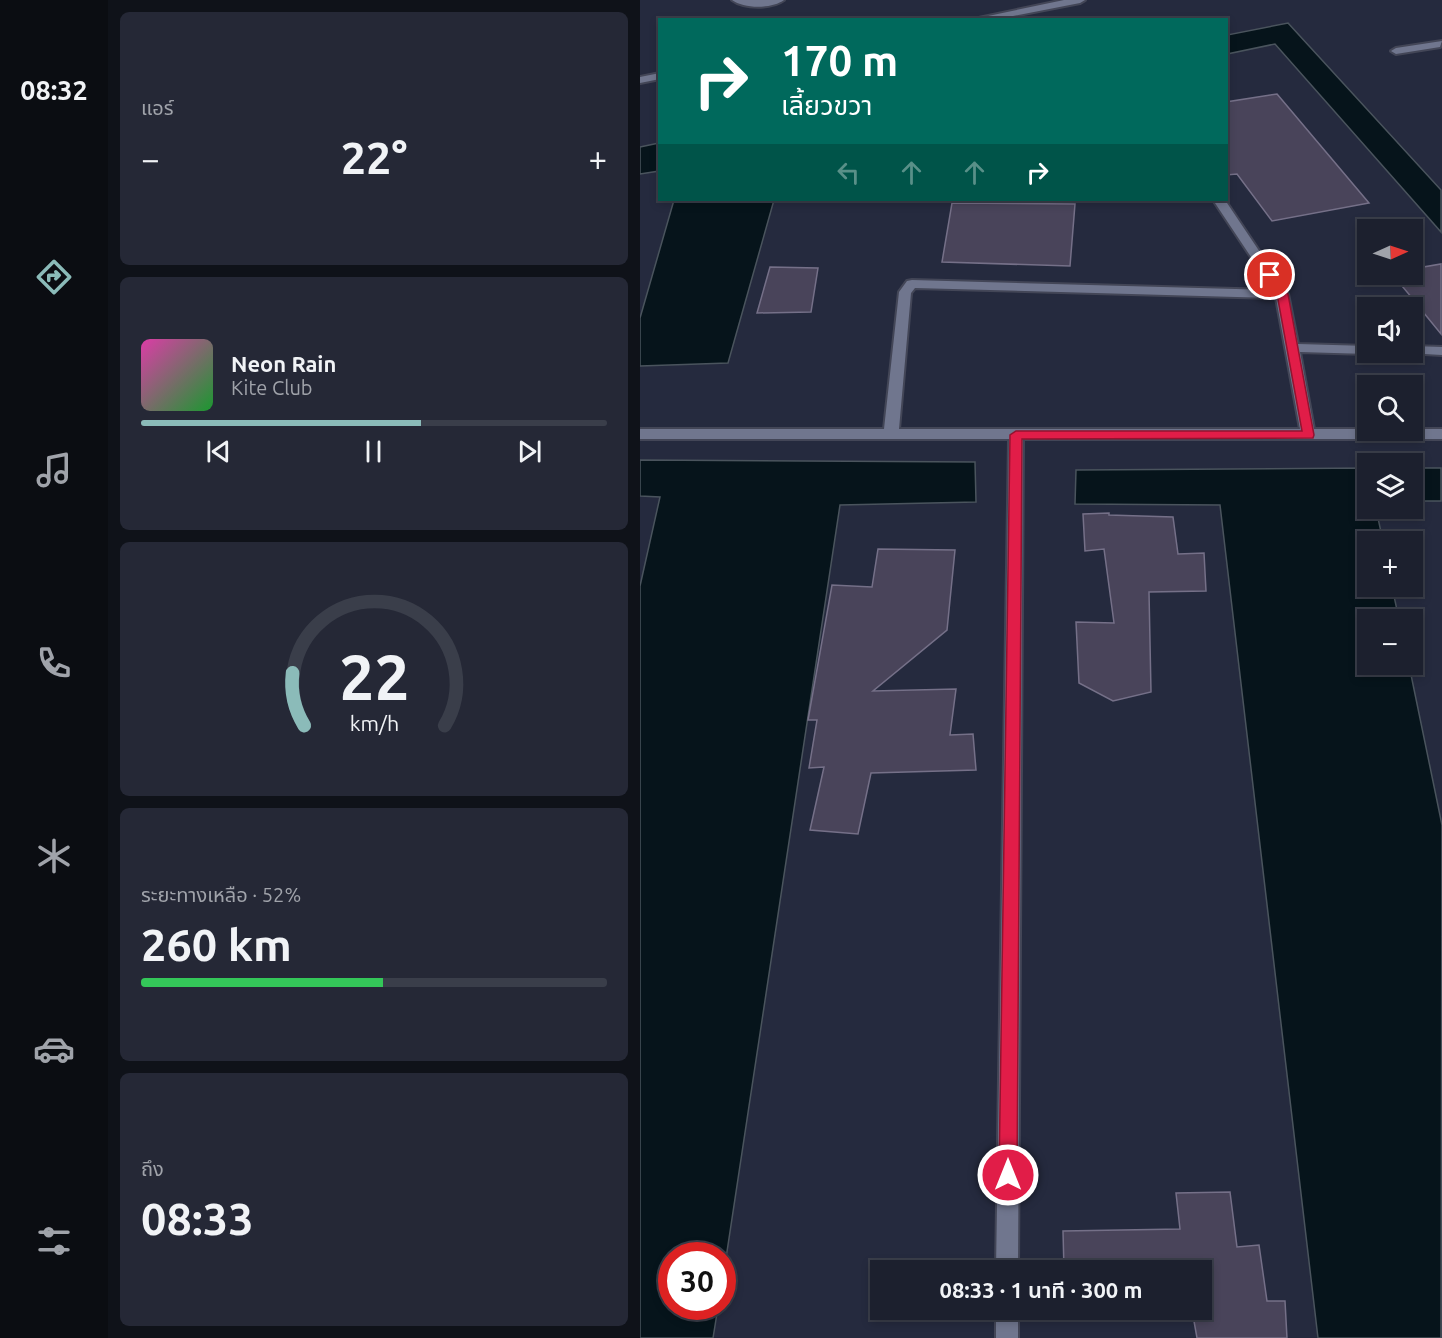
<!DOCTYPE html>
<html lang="th">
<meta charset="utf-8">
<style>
:root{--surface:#1c202e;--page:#252836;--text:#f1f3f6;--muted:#a0a3aa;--line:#3a3e4a;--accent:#8bbbb9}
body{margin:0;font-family:Ubuntu,"Noto Sans Thai",sans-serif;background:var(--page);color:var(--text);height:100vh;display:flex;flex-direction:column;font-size:22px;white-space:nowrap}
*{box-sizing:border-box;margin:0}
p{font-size:20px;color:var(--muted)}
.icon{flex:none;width:33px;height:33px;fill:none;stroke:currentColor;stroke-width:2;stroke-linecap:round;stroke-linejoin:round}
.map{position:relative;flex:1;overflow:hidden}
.side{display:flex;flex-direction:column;gap:12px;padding:12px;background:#0f1219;width:532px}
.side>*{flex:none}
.banner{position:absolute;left:18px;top:18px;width:570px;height:183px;border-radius:0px;box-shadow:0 3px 9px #0003,0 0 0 2px var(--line);background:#00695c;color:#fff;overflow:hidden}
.needle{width:39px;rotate:87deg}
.controls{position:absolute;left:717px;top:219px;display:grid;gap:12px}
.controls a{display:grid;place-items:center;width:66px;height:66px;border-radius:0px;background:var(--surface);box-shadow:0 3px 9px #0003,0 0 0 2px var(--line);font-size:30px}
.speed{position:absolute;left:18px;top:1242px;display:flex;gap:12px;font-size:30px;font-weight:700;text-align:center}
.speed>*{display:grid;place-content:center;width:78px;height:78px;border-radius:50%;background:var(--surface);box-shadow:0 3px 9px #0003,0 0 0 2px var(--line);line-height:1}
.speed .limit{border:9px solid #d22;background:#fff;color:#111}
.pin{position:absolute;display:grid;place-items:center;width:51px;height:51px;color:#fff;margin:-26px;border:3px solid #fff;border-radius:50%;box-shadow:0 2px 6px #0007}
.me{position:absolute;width:66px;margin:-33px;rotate:0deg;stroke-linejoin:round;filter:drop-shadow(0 0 4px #0008)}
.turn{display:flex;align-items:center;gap:21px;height:126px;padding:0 24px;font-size:27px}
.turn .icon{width:78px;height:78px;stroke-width:2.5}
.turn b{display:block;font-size:42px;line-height:51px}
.lanes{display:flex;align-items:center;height:57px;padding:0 24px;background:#0003;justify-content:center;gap:30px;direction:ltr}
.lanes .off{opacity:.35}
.big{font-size:45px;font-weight:600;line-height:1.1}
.side .card{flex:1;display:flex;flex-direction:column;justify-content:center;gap:9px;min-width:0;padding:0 21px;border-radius:9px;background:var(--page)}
.side .dial{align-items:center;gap:0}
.dial svg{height:156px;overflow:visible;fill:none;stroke:var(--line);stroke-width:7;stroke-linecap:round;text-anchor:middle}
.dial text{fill:var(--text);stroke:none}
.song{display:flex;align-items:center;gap:18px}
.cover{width:72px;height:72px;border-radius:9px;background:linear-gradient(135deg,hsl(320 70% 55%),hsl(130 70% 35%))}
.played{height:6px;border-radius:3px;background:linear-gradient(90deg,var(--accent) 60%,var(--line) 60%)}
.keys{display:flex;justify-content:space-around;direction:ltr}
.heat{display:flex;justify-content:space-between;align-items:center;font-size:33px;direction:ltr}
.charge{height:9px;border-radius:4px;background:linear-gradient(90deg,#34c759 52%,var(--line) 0)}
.trip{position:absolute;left:230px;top:1260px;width:342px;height:60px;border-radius:0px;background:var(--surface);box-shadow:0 3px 9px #0003,0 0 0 2px var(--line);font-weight:600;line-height:60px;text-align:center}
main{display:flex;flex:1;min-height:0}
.tab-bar{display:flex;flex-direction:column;width:108px;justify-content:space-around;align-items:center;background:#0b0d12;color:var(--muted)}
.tab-bar .icon{width:42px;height:42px}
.tab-bar .active{color:var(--accent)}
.tab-bar b{font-size:27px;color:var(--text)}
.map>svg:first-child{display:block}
.water{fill:#06141b;stroke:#4a545d;stroke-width:1.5}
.building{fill:#49445a;stroke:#757088;stroke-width:1.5}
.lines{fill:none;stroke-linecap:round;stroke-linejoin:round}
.minor-casing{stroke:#434657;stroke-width:4}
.minor{fill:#70768e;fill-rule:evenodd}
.route{fill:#e11d48;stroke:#92132f;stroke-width:1.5}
</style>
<main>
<nav class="tab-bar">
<b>08:32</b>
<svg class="icon active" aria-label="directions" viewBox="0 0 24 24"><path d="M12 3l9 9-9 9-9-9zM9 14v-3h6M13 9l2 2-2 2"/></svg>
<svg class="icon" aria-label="music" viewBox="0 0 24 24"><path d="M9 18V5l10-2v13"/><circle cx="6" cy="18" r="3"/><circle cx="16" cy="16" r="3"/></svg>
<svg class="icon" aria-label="phone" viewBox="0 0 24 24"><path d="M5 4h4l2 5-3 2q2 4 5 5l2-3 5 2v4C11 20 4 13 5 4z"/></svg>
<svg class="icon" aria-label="climate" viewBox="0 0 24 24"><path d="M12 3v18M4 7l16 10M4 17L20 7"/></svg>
<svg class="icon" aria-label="car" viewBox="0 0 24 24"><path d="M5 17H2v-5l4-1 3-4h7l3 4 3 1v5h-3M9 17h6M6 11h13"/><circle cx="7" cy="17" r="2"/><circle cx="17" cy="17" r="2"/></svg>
<svg class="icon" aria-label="filters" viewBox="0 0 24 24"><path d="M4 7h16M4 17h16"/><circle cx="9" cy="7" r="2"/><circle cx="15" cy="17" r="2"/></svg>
</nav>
<section class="side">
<div class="card"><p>แอร์</p>
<div class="heat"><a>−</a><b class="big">22°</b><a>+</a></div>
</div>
<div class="card">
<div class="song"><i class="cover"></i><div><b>Neon Rain</b><p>Kite Club</p></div></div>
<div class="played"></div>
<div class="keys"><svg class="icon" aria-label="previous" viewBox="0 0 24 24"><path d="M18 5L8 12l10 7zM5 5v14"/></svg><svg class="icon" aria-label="pause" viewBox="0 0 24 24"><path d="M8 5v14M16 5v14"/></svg><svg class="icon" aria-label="next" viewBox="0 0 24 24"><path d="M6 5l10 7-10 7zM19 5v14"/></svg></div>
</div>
<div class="card dial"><svg viewBox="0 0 100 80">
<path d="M14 69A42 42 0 1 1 86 69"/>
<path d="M14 69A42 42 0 0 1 8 42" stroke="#8bbbb9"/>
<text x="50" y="56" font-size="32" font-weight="700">22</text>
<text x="50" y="72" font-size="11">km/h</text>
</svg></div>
<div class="card"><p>ระยะทางเหลือ · 52%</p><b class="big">260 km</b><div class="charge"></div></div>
<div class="card"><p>ถึง</p><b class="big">08:33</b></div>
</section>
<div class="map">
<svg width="802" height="1338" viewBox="0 0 802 1338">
<rect width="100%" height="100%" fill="#252a3e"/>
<path class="water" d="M648 23 801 190V232L635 44 587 54V35Z
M19 143V171L0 174V147Z
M34 200H134L88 363 0 366V318Z
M0 460 335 462 336 502 200 505 83 1278 82 1256H32V1306L78 1307 73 1338H0V586L20 497 0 496Z
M727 468 728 508 736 509 743 541 728 542V586L752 587 759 619 728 620V664L769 665 802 825 801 1338H678L580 505 435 504 436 470Z
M773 468H801V501H773Z"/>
<path class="building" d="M637 94 729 203 632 221 597 174 586 175V102Z
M312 203 435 204 430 266 302 262Z
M801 264V334L779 307 780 302 772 298 752 274H772V269Z
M130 267 178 268 171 312 117 313Z
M469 513V515L533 517 538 554 564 553 566 591 509 592 511 692 473 701 439 683 436 622 474 623 464 549 445 551 443 514Z
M238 549 315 550 307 630 233 691 316 689 310 735 333 734 336 770 231 773 218 834 170 830 184 767 169 768 177 720H168L192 585 232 587Z
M590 1192 597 1247 619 1245 627 1301H645L647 1338H557L552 1310H561V1270H424L423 1231 540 1229 536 1193Z"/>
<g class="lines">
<g class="minor-casing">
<path id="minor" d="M92 0H144C132 9 104 9 92 0Z
M424 0H445L440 3 353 20H329Z
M802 41 800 47 756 54 751 51 756 48Z
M20 73V79L0 83V77Z
M573 200H585L648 294 658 344 728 346V352H733L728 354 660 352 674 429H802V439H383L378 1270H356L369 439H0V429H244L259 292 267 281 272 280 633 290ZM275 288 636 298 660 429H259L271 293Z
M772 300 779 304 772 310V308H760Z
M772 346 802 347V355L767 353 772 352Z
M356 1310H378V1338H356Z"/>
</g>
<use href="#minor" class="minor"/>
</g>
<path class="route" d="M630 272 633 273 648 294 674 435 673 438 382 439 377 1175 374 1181 368 1184 362 1181 359 1175 370 435 376 431H662L637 294 624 275Z"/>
</svg>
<div class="controls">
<a><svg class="needle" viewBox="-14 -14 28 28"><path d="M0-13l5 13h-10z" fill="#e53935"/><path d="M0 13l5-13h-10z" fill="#a0a3aa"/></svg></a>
<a><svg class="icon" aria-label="sound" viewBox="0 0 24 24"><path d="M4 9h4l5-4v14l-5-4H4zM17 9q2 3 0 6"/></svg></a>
<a><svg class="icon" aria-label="search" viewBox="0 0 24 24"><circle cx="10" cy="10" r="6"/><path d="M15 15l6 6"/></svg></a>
<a><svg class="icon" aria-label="layers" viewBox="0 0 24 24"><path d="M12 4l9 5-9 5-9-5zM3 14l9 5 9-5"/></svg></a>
<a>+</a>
<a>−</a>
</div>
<div class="speed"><div class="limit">30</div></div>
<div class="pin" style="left:630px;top:275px;background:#d93025"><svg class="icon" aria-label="arrive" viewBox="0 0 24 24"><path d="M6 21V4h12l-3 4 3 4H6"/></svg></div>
<svg class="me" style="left:368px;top:1175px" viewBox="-20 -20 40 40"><circle r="17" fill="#e11d48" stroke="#fff" stroke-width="3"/><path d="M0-11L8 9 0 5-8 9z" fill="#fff"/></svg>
<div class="trip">08:33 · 1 นาที · 300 m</div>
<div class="banner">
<div class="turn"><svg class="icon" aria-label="right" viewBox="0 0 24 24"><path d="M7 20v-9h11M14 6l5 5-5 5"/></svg><div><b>170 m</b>เลี้ยวขวา</div></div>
<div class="lanes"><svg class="icon off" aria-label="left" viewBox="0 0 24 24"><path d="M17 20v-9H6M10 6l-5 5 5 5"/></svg><svg class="icon off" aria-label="ahead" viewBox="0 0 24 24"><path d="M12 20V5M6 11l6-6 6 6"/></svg><svg class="icon off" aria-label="ahead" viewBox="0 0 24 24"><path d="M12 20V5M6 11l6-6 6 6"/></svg><svg class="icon" aria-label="right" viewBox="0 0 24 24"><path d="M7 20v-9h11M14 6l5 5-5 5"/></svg></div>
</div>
</div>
</main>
